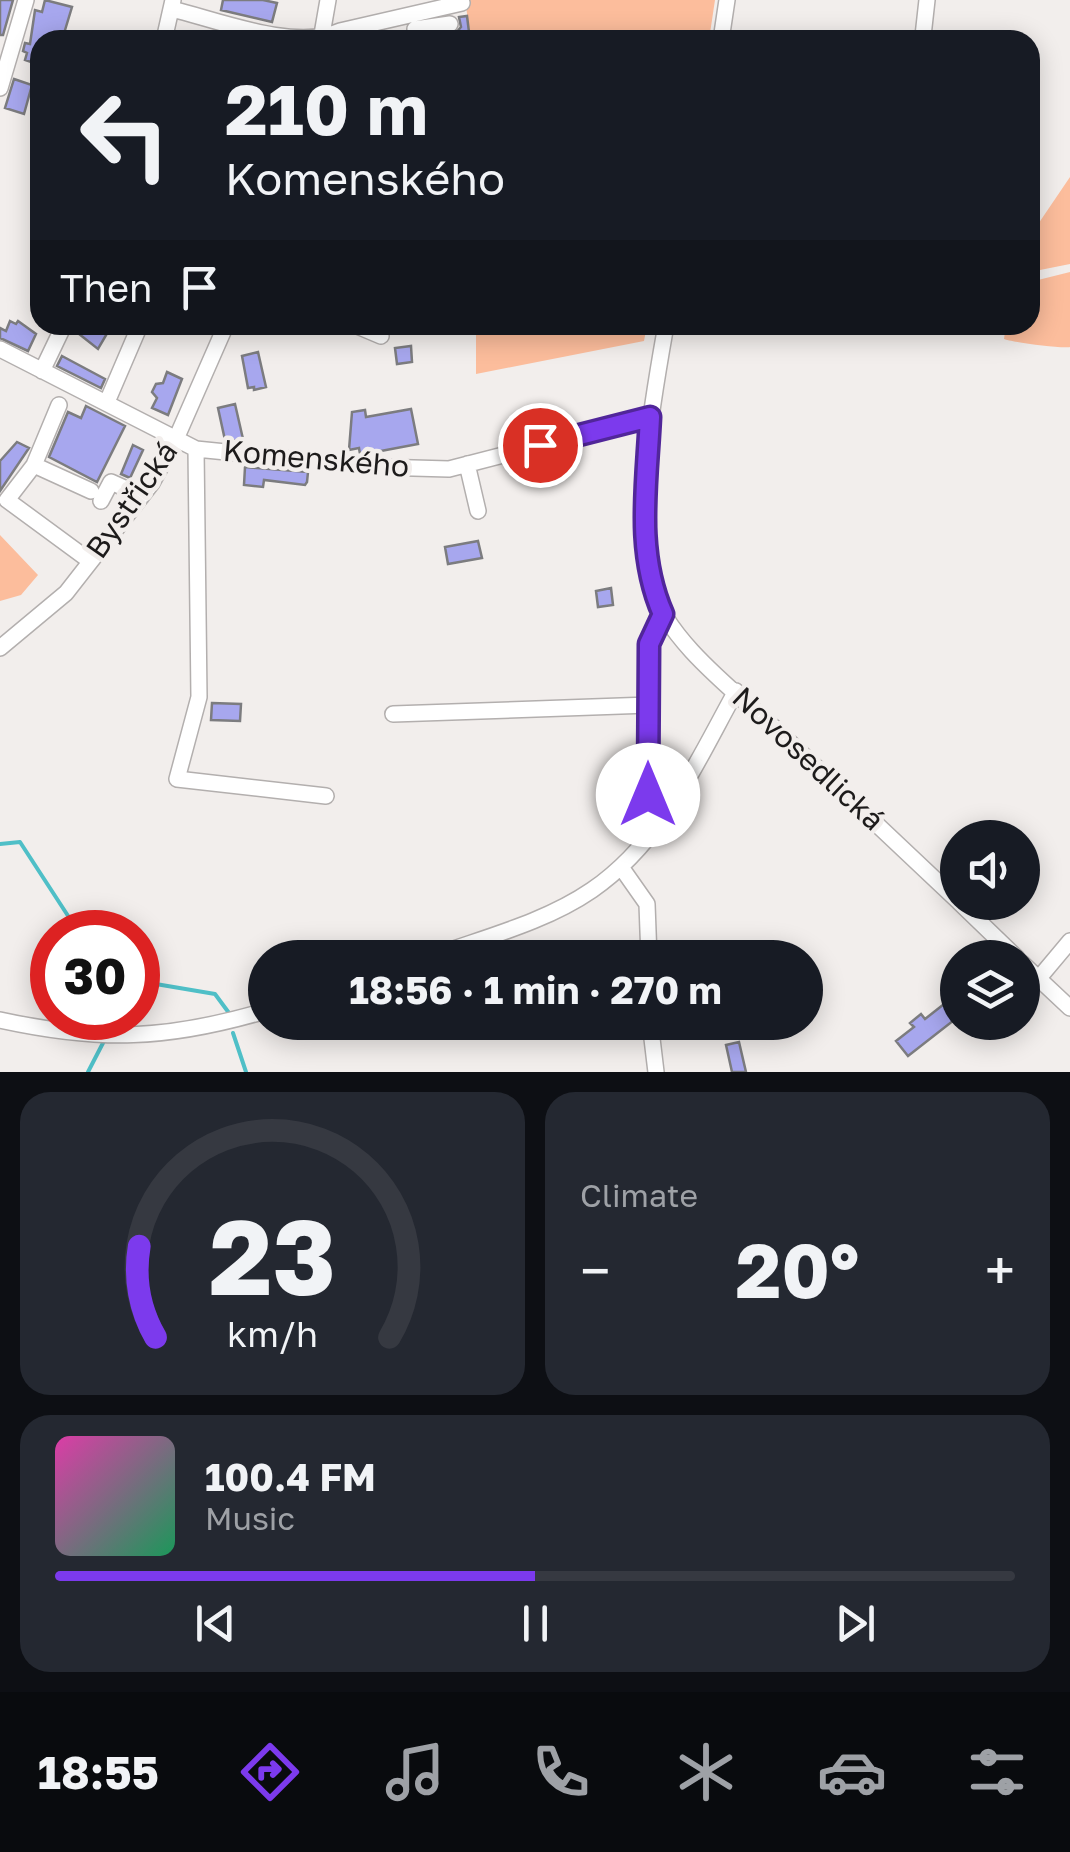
<!DOCTYPE html>
<meta charset="utf-8">
<style>
:root{--surface:#171b24;--page:#242831;--text:#f1f3f6;--muted:#9ea1a6;--line:#363941;--accent:#7c3aed}
body{margin:0;font-family:"Golos Text",sans-serif;background:var(--page);color:var(--text);height:100vh;display:flex;flex-direction:column;font-size:38px;white-space:nowrap}
*{box-sizing:border-box;margin:0}
p{font-size:32px;color:var(--muted)}
.icon{flex:none;width:55px;height:55px;fill:none;stroke:currentColor;stroke-width:2;stroke-linecap:round;stroke-linejoin:round}
.map{position:relative;height:1072px;overflow:hidden}
.details{display:flex;flex-direction:column;gap:20px;padding:20px;background:#0d0f14;flex:1}
.details>*{flex:none}
.top-card{position:absolute;left:30px;top:30px;width:1010px;height:305px;border-radius:30px;box-shadow:0 5px 25px #0003;background:#171b24;color:var(--text);overflow:hidden}
.fabs{position:absolute;left:940px;top:820px;display:grid;gap:20px}
.fabs a{display:grid;place-items:center;width:100px;height:100px;border-radius:50%;background:var(--surface);box-shadow:0 5px 25px #0003;font-size:50px}
.speed{position:absolute;left:30px;top:910px;display:flex;gap:20px;font-size:50px;font-weight:700;text-align:center}
.speed>*{display:grid;place-content:center;width:130px;height:130px;border-radius:50%;background:var(--surface);box-shadow:0 5px 25px #0003;line-height:1}
.speed .limit{border:15px solid #d22;background:#fff;color:#111}
.pin{position:absolute;display:grid;place-items:center;width:85px;height:85px;color:#fff;margin:-42px;border:5px solid #fff;border-radius:50%;box-shadow:0 2px 10px #0007}
.me{position:absolute;width:110px;margin:-55px;rotate:0deg;stroke-linejoin:round;filter:drop-shadow(0 0 8px #0008)}
.turn{display:flex;align-items:center;gap:35px;height:210px;padding:0 30px;font-size:45px}
.turn .icon{width:130px;height:130px;stroke-width:2.5}
.turn b{display:block;font-size:70px;line-height:85px}
.then{display:flex;align-items:center;height:95px;padding:0 30px;background:#0003;gap:20px;font-size:38px}
.big{font-size:75px;font-weight:700;line-height:1.1}
.details .widget{flex:1;display:flex;flex-direction:column;justify-content:center;gap:15px;min-width:0;padding:0 35px;border-radius:30px;background:var(--page)}
.details .dial{align-items:center;gap:0}
.dial svg{height:260px;overflow:visible;fill:none;stroke:var(--line);stroke-width:7;stroke-linecap:round;text-anchor:middle}
.dial text{fill:var(--text);stroke:none}
.song{display:flex;align-items:center;gap:30px}
.cover{width:120px;height:120px;border-radius:15px;background:linear-gradient(135deg,hsl(320 70% 55%),hsl(150 70% 35%))}
.played{height:10px;border-radius:5px;background:linear-gradient(90deg,var(--accent) 50%,var(--line) 50%)}
.keys{display:flex;justify-content:space-around;direction:ltr}
.heat{display:flex;justify-content:space-between;align-items:center;font-size:55px;direction:ltr}
.details .tiles{flex:1;display:grid;gap:20px;grid-template-columns:1fr 1fr}
.widget:last-child{grid-column:span 2}
.trip{position:absolute;left:248px;top:940px;width:575px;height:100px;border-radius:50px;background:var(--surface);box-shadow:0 5px 25px #0003;font-weight:700;line-height:100px;text-align:center}
.tabs{display:flex;height:160px;justify-content:space-around;align-items:center;background:#090b0e;color:var(--muted)}
.tabs .icon{width:70px;height:70px}
.tabs .selected{color:var(--accent)}
.tabs b{font-size:45px;color:var(--text)}
.map>svg:first-child{display:block}
.green{fill:#fcbd9c}
.lines{fill:none;stroke-linecap:round;stroke-linejoin:round}
.stream{stroke:#4fbfc7;stroke-width:4}
.building{fill:#a7a7ee;stroke:#7c7c7f;stroke-width:2.5}
.minor-casing{stroke:#b3afae;stroke-width:18}
.minor{stroke:#fff;stroke-width:15}
.route-casing{stroke:#51269a;stroke-width:25}
.route{stroke:#7c3aed;stroke-width:18}
.labels{text-anchor:middle;stroke-width:9;stroke-linejoin:round;paint-order:stroke}
.street-label{font-size:30px;fill:#1d1b1b;stroke:#f2eeec}
</style>
<div class="map">
<svg width="1070" height="1072" viewBox="0 0 1070 1072">
<rect width="100%" height="100%" fill="#f2eeec"/>
<path class="green" d="M465 0H715L709 40H471Z
M1070 177V264L1030 272V236Z
M1070 272V347C1062 349 1011 342 1004 339L1006 325H1030V282Z
M476 325H647L644 341 476 374Z
M0 535 38 575 21 595 0 601Z"/>
<g class="lines">
<path class="stream" d="M0 844 20 842 72 922 86 932
M138 981 215 994 229 1013
M108 1032 113 1018
M233 1033 246 1072
M88 1072 104 1041"/>
</g>
<path class="building" d="M0 0H13L3 35H0Z
M45 0 72 7 62 40H40V65L25 60 27 53 23 51 25 43 30 44 35 10 42 12Z
M223 0H263L277 3 272 22 221 10Z
M467 16 470 40H450L461 27 459 17Z
M14 79 32 85 24 114 5 108Z
M10 321 16 324 18 321 36 334 28 351 0 338V328L6 331Z
M75 325H112L98 349 74 330Z
M411 346 412 362 397 364 395 348Z
M258 352 266 387 254 390V387L248 388 242 356Z
M62 356 105 379 101 388 57 366Z
M167 372 182 379 168 415 152 408 157 398 152 392 156 384 163 383Z
M235 404 243 439 233 441 225 440 218 408Z
M86 406 125 426 97 482 49 457 68 412 81 418Z
M411 409 418 444 365 454H360L359 448 349 450 352 412 365 410 366 417Z
M17 442 29 448 0 491V461Z
M133 445 143 450 130 478 121 474Z
M245 467 308 472 307 482 305 485 264 480 263 487 244 485Z
M478 541 482 558 448 564 445 547Z
M611 588 613 605 598 607 596 591Z
M212 703 241 704 240 721 211 720Z
M953 997 958 1003V1017L908 1056 896 1041 914 1027 910 1023 921 1014 925 1019Z
M739 1042 746 1072H732L726 1045Z"/>
<g class="lines">
<g class="minor-casing">
<path id="minor" d="M172 9C220 21 295 51 340 31L462 3
M415 29 450 24
M923 36 927 0
M164 40 173 0
M321 40 328 0
M721 40 727 0
M0 88 26 0
M355 325 381 336
M666 325C653 398 631 517 652 588 668 643 740 695 781 734 840 790 899 846 958 901
M0 349 196 449 378 467 449 469 650 417
M42 371 64 325
M107 402 140 325
M59 405 34 465 7 500 90 561
M196 449 199 697 177 779 326 796
M467 464 478 511
M34 465 91 491
M101 501 111 482 142 496
M0 648 66 593 152 483 176 439 226 325
M393 714 649 705
M648 795 649 644 663 614
M621 867 647 904 649 958
M959 902 1017 958
M428 958C482 938 544 923 592 890 662 842 696 763 736 691
M1022 963 1070 1008
M1039 978 1070 941
M0 1020C101 1042 166 1040 265 1011
M650 1022 656 1072"/>
</g>
<use href="#minor" class="minor"/>
</g>
<g class="lines">
<g class="route-casing">
<path id="route" d="M540 445 650 417C647 483 635 551 663 614L649 644 648 795"/>
</g>
<use href="#route" class="route"/>
</g>
<g class="labels">
<g class="street-label">
<text transform="translate(316 459) rotate(5)" y="10">Komenského</text>
<text transform="translate(132 500) rotate(-55)" y="10">Bystřická</text>
<text transform="translate(808 759) rotate(43)" y="10">Novosedlická</text>
</g>
</g>
</svg>
<div class="fabs">
<a><svg class="icon" aria-label="sound" viewBox="0 0 24 24"><path d="M4 9h4l5-4v14l-5-4H4zM17 9q2 3 0 6"/></svg></a>
<a><svg class="icon" aria-label="layers" viewBox="0 0 24 24"><path d="M12 4l9 5-9 5-9-5zM3 14l9 5 9-5"/></svg></a>
</div>
<div class="speed"><div class="limit">30</div></div>
<div class="pin" style="left:540px;top:445px;background:#d93025"><svg class="icon" aria-label="arrive" viewBox="0 0 24 24"><path d="M6 21V4h12l-3 4 3 4H6"/></svg></div>
<svg class="me" style="left:648px;top:795px" viewBox="-20 -20 40 40"><circle r="19" fill="#fff"/><path d="M0-13L10 11 0 6-10 11z" fill="#7c3aed"/></svg>
<div class="trip">18:56 · 1 min · 270 m</div>
<div class="top-card">
<div class="turn"><svg class="icon" aria-label="left" viewBox="0 0 24 24"><path d="M17 20v-9H6M10 6l-5 5 5 5"/></svg><div><b>210 m</b>Komenského</div></div>
<div class="then">Then<svg class="icon" aria-label="arrive" viewBox="0 0 24 24"><path d="M6 21V4h12l-3 4 3 4H6"/></svg></div>
</div>
</div>
<section class="details">
<div class="tiles">
<div class="widget dial"><svg viewBox="0 0 100 80">
<path d="M14 69A42 42 0 1 1 86 69"/>
<path d="M14 69A42 42 0 0 1 9 41" stroke="#7c3aed"/>
<text x="50" y="56" font-size="32" font-weight="700">23</text>
<text x="50" y="72" font-size="11">km/h</text>
</svg></div>
<div class="widget"><p>Climate</p>
<div class="heat"><a>−</a><b class="big">20°</b><a>+</a></div>
</div>
<div class="widget">
<div class="song"><i class="cover"></i><div><b>100.4 FM</b><p>Music</p></div></div>
<div class="played"></div>
<div class="keys"><svg class="icon" aria-label="previous" viewBox="0 0 24 24"><path d="M18 5L8 12l10 7zM5 5v14"/></svg><svg class="icon" aria-label="pause" viewBox="0 0 24 24"><path d="M8 5v14M16 5v14"/></svg><svg class="icon" aria-label="next" viewBox="0 0 24 24"><path d="M6 5l10 7-10 7zM19 5v14"/></svg></div>
</div>
</div>
</section>
<nav class="tabs">
<b>18:55</b>
<svg class="icon selected" aria-label="directions" viewBox="0 0 24 24"><path d="M12 3l9 9-9 9-9-9zM9 14v-3h6M13 9l2 2-2 2"/></svg>
<svg class="icon" aria-label="music" viewBox="0 0 24 24"><path d="M9 18V5l10-2v13"/><circle cx="6" cy="18" r="3"/><circle cx="16" cy="16" r="3"/></svg>
<svg class="icon" aria-label="phone" viewBox="0 0 24 24"><path d="M5 4h4l2 5-3 2q2 4 5 5l2-3 5 2v4C11 20 4 13 5 4z"/></svg>
<svg class="icon" aria-label="climate" viewBox="0 0 24 24"><path d="M12 3v18M4 7l16 10M4 17L20 7"/></svg>
<svg class="icon" aria-label="car" viewBox="0 0 24 24"><path d="M5 17H2v-5l4-1 3-4h7l3 4 3 1v5h-3M9 17h6M6 11h13"/><circle cx="7" cy="17" r="2"/><circle cx="17" cy="17" r="2"/></svg>
<svg class="icon" aria-label="filters" viewBox="0 0 24 24"><path d="M4 7h16M4 17h16"/><circle cx="9" cy="7" r="2"/><circle cx="15" cy="17" r="2"/></svg>
</nav>
